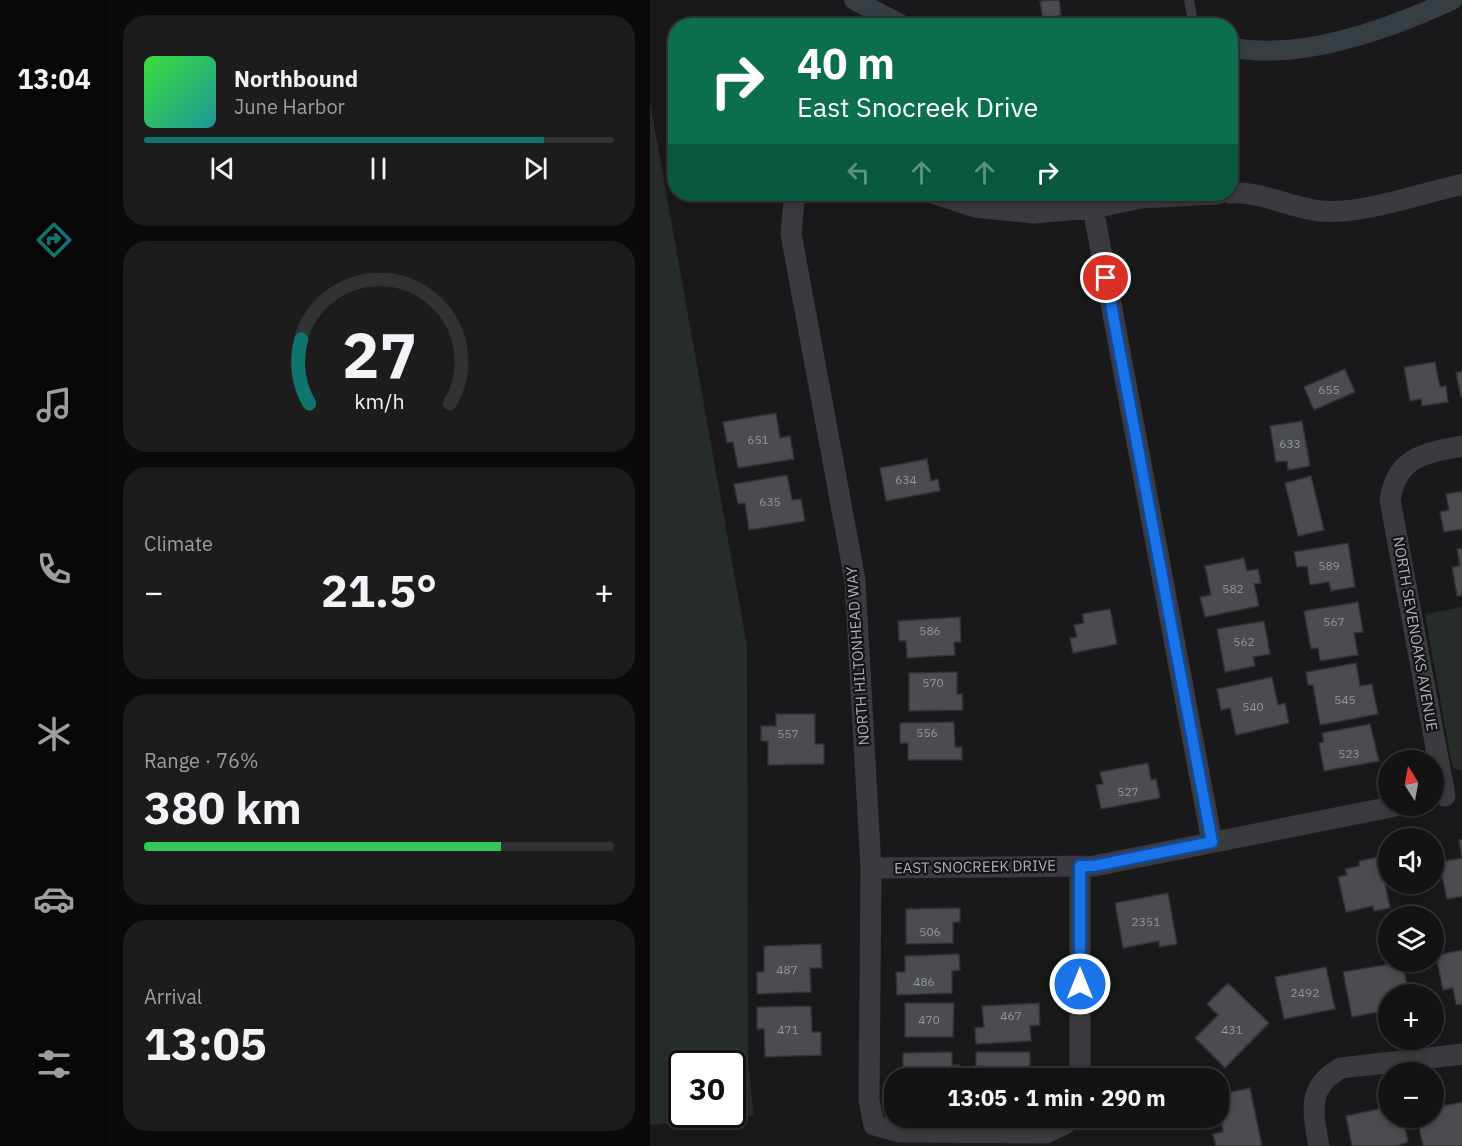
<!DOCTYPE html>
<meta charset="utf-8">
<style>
:root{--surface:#131314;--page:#1c1c1d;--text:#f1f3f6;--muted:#9d9ea0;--line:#323234;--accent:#0f766e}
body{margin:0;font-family:"IBM Plex Sans",sans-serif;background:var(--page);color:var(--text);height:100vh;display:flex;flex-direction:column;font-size:22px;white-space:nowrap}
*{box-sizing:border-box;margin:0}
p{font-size:20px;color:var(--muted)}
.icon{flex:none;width:33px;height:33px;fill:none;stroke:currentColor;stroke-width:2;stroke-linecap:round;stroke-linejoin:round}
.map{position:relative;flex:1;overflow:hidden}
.details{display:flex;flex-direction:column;gap:15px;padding:15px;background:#0a0a0b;width:542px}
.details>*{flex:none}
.guide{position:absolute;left:18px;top:18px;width:570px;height:183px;border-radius:24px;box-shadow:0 3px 9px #0003,0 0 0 2px var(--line);background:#0b6e4f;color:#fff;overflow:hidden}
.needle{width:39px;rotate:349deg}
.tools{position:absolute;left:728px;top:750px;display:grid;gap:12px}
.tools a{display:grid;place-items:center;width:66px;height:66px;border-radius:50%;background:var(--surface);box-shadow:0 3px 9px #0003,0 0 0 2px var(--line);font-size:30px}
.speed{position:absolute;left:18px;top:1050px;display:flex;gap:12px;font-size:30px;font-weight:700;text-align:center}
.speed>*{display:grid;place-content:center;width:78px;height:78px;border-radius:50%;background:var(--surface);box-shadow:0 3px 9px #0003,0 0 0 2px var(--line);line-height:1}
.speed .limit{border:3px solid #111;border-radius:9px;background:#fff;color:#111}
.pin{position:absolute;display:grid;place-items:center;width:51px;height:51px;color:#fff;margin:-26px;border:3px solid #fff;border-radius:50%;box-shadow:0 2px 6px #0007}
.me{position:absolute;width:66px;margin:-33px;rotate:0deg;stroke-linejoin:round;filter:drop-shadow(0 0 4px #0008)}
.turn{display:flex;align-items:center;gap:21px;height:126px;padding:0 30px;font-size:27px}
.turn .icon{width:78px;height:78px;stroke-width:2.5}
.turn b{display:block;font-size:42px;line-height:51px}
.lanes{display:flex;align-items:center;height:57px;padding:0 30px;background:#0003;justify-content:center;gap:30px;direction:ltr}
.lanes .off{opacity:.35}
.big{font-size:45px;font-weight:800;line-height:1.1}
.details .card{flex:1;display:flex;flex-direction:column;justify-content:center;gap:9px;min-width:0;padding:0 21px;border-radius:24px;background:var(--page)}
.details .dial{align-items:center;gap:0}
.dial svg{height:156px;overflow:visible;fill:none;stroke:var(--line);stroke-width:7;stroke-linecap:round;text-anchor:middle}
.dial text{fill:var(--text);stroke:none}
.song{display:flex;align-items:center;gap:18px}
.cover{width:72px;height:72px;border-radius:9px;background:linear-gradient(135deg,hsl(120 70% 55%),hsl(180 70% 35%))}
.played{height:6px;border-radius:3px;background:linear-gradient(90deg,var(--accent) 85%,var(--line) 85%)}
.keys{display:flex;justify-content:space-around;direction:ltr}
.heat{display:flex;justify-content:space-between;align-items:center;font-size:33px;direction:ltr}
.charge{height:9px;border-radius:4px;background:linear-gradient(90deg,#34c759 76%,var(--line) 0)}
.trip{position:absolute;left:234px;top:1068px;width:345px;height:60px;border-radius:24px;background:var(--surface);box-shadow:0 3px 9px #0003,0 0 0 2px var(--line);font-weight:800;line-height:60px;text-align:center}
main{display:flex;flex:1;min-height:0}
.tab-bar{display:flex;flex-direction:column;width:108px;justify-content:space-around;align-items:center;background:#080808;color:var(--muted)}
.tab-bar .icon{width:42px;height:42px}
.tab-bar .selected{color:var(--accent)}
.tab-bar b{font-size:27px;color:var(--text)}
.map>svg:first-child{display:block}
.green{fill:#262c27;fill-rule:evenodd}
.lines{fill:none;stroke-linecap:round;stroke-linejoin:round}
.canal{stroke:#363e44;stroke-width:20}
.building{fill:#4b4c50;stroke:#333337;stroke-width:1.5}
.service{stroke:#3b3b3f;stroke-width:10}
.minor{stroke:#3b3b3f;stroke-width:21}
.route-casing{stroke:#114b97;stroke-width:15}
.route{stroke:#1a73e8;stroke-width:10}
.labels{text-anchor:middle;stroke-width:4.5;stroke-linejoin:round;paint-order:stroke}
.number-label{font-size:12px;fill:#94989f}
.street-label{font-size:15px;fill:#adb1b9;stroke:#141416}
</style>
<main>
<nav class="tab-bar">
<b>13:04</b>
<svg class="icon selected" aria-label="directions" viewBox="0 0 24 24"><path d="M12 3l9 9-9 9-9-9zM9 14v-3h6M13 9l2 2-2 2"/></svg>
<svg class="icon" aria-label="music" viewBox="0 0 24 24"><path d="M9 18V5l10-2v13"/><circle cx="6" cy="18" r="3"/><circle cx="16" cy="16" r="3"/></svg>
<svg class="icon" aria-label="phone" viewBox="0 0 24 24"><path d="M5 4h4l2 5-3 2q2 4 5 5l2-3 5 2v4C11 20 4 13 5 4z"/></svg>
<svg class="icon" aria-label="climate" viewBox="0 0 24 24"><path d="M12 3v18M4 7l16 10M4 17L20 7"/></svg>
<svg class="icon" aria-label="car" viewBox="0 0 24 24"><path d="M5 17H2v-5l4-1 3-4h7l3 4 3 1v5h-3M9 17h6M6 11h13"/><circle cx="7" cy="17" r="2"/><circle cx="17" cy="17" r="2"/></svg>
<svg class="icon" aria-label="filters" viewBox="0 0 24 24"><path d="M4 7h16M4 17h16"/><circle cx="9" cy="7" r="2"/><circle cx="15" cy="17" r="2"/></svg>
</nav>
<section class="details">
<div class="card">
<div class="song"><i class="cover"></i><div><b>Northbound</b><p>June Harbor</p></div></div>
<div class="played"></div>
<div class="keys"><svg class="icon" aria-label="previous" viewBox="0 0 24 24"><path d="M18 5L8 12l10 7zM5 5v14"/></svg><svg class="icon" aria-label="pause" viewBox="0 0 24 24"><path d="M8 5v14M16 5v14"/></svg><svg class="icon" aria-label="next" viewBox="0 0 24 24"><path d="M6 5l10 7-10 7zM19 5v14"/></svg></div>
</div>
<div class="card dial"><svg viewBox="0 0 100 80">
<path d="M14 69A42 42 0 1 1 86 69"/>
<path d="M14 69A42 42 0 0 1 10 36" stroke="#0f766e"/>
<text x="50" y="56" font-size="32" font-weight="700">27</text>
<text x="50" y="72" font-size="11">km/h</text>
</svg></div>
<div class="card"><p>Climate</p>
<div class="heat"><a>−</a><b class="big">21.5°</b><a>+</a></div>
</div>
<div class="card"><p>Range · 76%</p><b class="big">380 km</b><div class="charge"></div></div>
<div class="card"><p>Arrival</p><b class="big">13:05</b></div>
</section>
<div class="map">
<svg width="813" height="1146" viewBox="0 0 813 1146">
<rect width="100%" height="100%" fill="#19191b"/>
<path class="green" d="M0 102 97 646 98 1058 104 1116 0 1125ZM32 1064H82V1114H32Z
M812 607H813L812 771 804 768 801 760 775 614Z"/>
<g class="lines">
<path class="canal" d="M204 0 254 26
M580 47C650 62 739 29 802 0"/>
</g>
<path class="building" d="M409 0 411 15 393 19 390 1Z
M785 362 790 387 796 386 798 402 772 406 771 399 760 401 754 367Z
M695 369 705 392 664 410 654 387Z
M813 371V397H811L806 373Z
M126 413 130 438 140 436 144 459 88 468 83 442 77 443 73 422Z
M652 421 660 466 638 470 637 461 626 462 620 426Z
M277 459 281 481 288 479 290 491 236 501 230 468Z
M137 475 142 500 151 499 155 521 99 530 95 503 88 504 84 484Z
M661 476 674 530 648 536 635 483Z
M813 491V529L794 532 790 512 799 510 796 494Z
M698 543 705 587 681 591 679 582 660 585 657 566 647 567 644 552Z
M813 548V595L807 596 802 567 810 566 807 549Z
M594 558 597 571 608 569 611 583 604 584 609 606 555 617 550 597 561 595 555 566Z
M708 602 713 632 704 633 708 655 670 661 668 648 661 649 654 611Z
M460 609 467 644 423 653 420 638 427 637 424 625 434 623 432 614Z
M310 617 311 642H304L305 655 257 658 256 641H249L248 621Z
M614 621 620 654 603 657 605 666 575 672 567 629Z
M706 663 710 686 722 684 728 714 670 725 663 685H658L656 672Z
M307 672V694H312L313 710 259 711V673Z
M622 677 628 705 635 703 639 723 586 735 580 708 571 710 567 689Z
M126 714H165V744H174V764L118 765V741H111V726H126Z
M304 722 305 747H312V760H258V743H250V723Z
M720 724 729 761 674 771 669 743 674 742 672 733Z
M498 763 501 780 506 779 510 798 451 809 446 785 453 784 450 772Z
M813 839V896L797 899 789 862 812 858 809 840Z
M738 855V877L734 878 740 908 724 911 723 906 696 912 688 877 697 875 695 869 709 866V861Z
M518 893 527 944 509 947V941L473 948 465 903Z
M310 908V922H303V943L256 944V909Z
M171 944 172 968H160L161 992 107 994V972H114V946Z
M813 950V1004L806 1005 803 988 793 990 786 955Z
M309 954 310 970 302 971V993L247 995 246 972H255V956Z
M752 962 759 994H738V1010L702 1017 693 972Z
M676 967 685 1009 634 1019 625 977Z
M578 983 619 1023 575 1068 545 1038 568 1015 557 1004Z
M255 1003H304L303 1037H255Z
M389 1003 390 1025 380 1026 381 1041 326 1044 325 1028 334 1027 332 1006Z
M161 1006 162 1032H171V1055L115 1057 114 1029H107V1007Z
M302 1052V1065H309V1078H248V1071H253V1053Z
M326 1052H380V1070H389V1078H333V1066H326Z
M600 1088 612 1146H566L563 1134 573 1132 568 1095Z
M813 1102V1146H773L767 1118H783V1108Z
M738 1107V1118H753L758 1142 747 1146H702L696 1116Z"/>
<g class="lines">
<path class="service" d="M539 0 544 26"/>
<path class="minor" d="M580 193C612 191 640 208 671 211 710 215 773 193 813 184
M149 194 144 200 141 234 205 580 221 868 219 1100 224 1125 249 1132 396 1133 415 1124 419 1118
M286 194 325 207 383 213 443 208 491 198 568 194
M443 208 562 842
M795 796 740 500C747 456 775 453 813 446
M430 866V1078
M221 868 444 866 746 806
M669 1146C663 1112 656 1087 691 1068L813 1054"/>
</g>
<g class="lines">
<g class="route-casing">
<path id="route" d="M430 984V866H444L562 842 456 278"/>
</g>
<use href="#route" class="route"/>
</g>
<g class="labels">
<g class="number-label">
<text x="679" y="394">655</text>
<text x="108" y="444">651</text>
<text x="640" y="448">633</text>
<text x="256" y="484">634</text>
<text x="120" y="506">635</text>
<text x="679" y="570">589</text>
<text x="583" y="593">582</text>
<text x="684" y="626">567</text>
<text x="280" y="635">586</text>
<text x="594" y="646">562</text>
<text x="283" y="687">570</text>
<text x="695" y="704">545</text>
<text x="603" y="711">540</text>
<text x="277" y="737">556</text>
<text x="138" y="738">557</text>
<text x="699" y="758">523</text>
<text x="478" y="796">527</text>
<text x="496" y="926">2351</text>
<text x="280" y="936">506</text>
<text x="137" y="974">487</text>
<text x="274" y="986">486</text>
<text x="655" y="997">2492</text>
<text x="361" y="1020">467</text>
<text x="279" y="1024">470</text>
<text x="138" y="1034">471</text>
<text x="582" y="1034">431</text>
</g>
<g class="street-label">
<text transform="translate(765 634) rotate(80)" y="5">NORTH SEVENOAKS AVENUE</text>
<text transform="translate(208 656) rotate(-94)" y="5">NORTH HILTONHEAD WAY</text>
<text transform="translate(325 867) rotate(-1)" y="5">EAST SNOCREEK DRIVE</text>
</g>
</g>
</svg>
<div class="tools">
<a><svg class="needle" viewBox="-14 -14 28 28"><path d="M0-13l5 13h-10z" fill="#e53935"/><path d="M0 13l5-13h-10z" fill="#9d9ea0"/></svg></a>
<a><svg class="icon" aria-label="sound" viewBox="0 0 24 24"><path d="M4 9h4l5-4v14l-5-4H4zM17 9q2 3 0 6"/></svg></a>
<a><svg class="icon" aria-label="layers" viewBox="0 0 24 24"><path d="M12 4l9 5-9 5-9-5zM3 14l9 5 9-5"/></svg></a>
<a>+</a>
<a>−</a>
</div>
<div class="speed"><div class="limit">30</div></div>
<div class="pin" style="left:456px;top:278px;background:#d93025"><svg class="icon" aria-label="arrive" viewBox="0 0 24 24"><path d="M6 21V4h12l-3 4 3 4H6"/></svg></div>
<svg class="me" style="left:430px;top:984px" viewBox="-20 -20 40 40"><circle r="17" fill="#1a73e8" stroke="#fff" stroke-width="3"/><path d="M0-11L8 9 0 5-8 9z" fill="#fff"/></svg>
<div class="trip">13:05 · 1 min · 290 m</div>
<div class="guide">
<div class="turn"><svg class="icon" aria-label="right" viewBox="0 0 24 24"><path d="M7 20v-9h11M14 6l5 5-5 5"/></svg><div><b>40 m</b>East Snocreek Drive</div></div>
<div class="lanes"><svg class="icon off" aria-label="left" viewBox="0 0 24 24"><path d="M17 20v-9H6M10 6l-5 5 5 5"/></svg><svg class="icon off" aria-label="ahead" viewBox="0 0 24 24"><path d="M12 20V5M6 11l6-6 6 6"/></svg><svg class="icon off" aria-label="ahead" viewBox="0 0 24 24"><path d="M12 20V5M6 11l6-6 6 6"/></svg><svg class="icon" aria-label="right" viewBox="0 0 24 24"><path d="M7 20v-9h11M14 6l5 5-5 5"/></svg></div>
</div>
</div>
</main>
